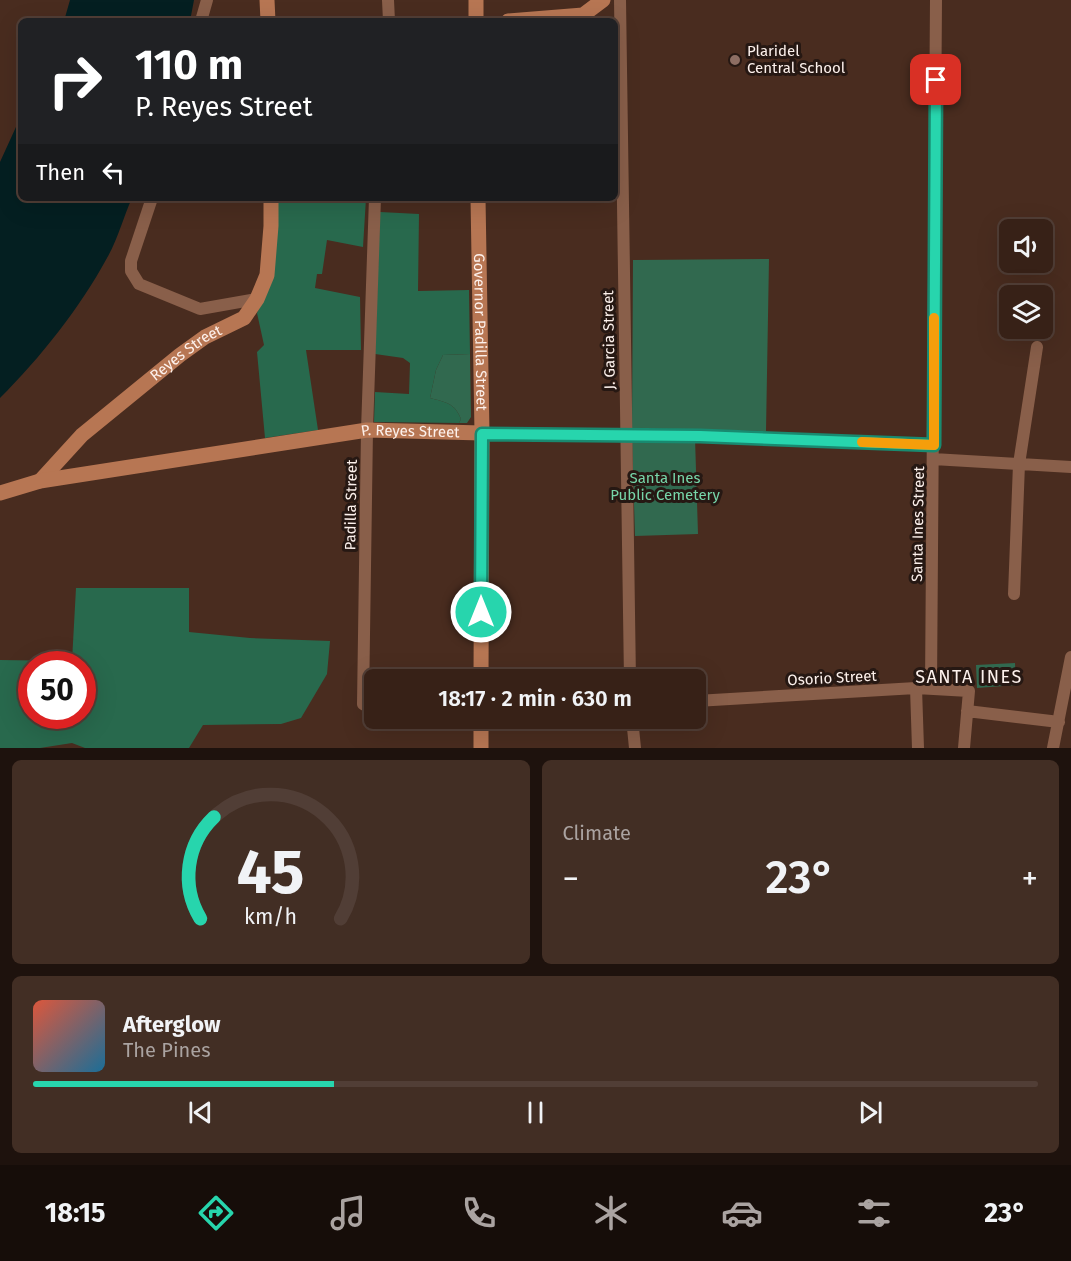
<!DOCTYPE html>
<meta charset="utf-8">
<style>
:root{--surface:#372117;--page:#422e24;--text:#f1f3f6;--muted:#aaa3a1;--line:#513e36;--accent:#27d5ad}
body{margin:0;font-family:"Fira Sans",sans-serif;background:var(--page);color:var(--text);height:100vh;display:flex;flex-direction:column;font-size:22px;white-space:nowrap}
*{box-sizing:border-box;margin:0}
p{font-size:20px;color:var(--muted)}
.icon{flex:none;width:33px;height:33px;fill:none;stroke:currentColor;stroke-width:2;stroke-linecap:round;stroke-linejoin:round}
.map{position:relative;height:748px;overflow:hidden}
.details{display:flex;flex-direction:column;gap:12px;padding:12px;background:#1e120d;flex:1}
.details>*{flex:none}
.guide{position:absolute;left:18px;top:18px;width:600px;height:183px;border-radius:9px;box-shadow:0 6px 24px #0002,0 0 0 2px var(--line);background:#202124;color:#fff;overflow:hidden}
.fabs{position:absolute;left:999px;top:219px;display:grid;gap:12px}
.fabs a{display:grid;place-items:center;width:54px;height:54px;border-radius:9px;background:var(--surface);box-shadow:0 6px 24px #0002,0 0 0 2px var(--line);font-size:30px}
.speed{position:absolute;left:18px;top:651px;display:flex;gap:12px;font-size:30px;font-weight:700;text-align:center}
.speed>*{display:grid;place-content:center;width:78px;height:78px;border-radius:50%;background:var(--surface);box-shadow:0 6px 24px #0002,0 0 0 2px var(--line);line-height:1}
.speed .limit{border:9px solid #d22;background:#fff;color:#111}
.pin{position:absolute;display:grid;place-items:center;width:51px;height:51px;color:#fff;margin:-26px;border-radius:12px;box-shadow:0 3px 9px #0006}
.me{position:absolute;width:66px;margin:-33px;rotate:0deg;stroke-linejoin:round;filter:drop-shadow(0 0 4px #0008)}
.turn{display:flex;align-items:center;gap:21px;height:126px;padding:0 18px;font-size:27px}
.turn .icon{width:78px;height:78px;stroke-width:2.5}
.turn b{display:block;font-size:42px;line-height:51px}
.then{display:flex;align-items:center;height:57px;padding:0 18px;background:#0003;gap:12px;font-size:22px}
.big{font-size:45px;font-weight:600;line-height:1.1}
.details .tile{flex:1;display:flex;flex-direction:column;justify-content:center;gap:9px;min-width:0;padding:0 21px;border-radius:9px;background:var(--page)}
.details .dial{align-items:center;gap:0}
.dial svg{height:156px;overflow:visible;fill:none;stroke:var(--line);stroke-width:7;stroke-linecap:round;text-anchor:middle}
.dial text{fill:var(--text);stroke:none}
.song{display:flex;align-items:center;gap:18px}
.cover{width:72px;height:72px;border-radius:9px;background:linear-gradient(135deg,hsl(10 70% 55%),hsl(200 70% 35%))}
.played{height:6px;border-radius:3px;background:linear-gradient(90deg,var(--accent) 30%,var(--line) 30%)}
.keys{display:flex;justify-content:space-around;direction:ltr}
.heat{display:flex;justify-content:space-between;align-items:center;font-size:33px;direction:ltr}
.details .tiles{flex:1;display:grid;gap:12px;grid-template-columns:1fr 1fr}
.tile:last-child{grid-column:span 2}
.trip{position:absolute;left:364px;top:669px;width:342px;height:60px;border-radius:9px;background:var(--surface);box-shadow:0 6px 24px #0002,0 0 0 2px var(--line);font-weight:600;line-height:60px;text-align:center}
.tab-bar{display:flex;height:96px;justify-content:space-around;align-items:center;background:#160d09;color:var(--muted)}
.tab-bar .icon{width:42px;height:42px}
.tab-bar .selected{color:var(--accent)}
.tab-bar b{font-size:27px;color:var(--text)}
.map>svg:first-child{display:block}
.green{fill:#31694f}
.forest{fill:#28694d;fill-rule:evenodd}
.water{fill:#041f21}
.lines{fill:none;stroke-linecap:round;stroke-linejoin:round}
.street{stroke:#895f4a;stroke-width:12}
.secondary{stroke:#b77653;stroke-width:15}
.route-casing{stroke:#198a70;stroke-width:15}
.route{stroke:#27d5ad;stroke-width:10}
.slow{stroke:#f59e0b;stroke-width:10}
.education-dot{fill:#8d6e63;stroke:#261813;stroke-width:2}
.labels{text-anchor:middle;stroke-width:6;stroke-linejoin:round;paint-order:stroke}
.poi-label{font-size:15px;fill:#fdf1ec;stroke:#261813;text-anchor:start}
.street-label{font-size:15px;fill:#fdf1ec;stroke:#261813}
.park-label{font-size:15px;fill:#77d6a9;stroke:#261813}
.quarter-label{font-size:18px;letter-spacing:1.5px;fill:#fdf1ec;stroke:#261813}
</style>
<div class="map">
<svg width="1071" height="748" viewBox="0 0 1071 748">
<rect width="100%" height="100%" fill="#492c1f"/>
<path class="green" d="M769 259 766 431 632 428 633 260Z
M470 354 471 417 467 423H459L461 419C455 403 445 402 430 398L436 370 443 355Z
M695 438 698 534 635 536 632 439Z
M1015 663 1016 685 977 688 976 665Z"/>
<path class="forest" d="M277 198H366L363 247 327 240 322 274H317L315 288 360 297 361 350H306L318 430 265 438 257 352 264 345 257 313 273 276Z
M380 212 419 214 418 291 469 290 470 354 443 355 436 370 430 398C445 402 455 403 461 419L459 423 374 422 375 392 409 394 410 363 403 358 375 354Z
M76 588H189V632L250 638 330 641 327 674 301 718 281 724 203 725 189 748H85L72 743 40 748H0V660L72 661ZM32 664H82V716H32Z"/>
<path class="water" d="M70 0H194L190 21H64Z
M21 116V198H132C123 218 118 239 107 258 80 308 40 358 0 398V162Z"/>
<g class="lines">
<path class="street" d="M388 0 389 21
M620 0 630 680
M201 21 207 0
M152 198 131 261V271L139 284 200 309 257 299
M375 198 367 430 363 704 375 711
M482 433 700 436 934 445
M933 459 1071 467
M1014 594 1019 464 1037 347
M916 688 918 748
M931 688 936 0
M696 701 916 688 969 691 964 748
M967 711 1059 722
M632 718 635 748
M1053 748 1071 657"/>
<g class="secondary">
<path d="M267 0 268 21"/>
<path d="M476 0V21"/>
<path d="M508 21 583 15 603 0"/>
<path id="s1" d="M478 198 482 433 481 680"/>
<path id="s2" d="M40 481 82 435 180 355 205 337 244 318 257 299 267 275 271 226V198"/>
<path id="s3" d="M0 493 40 481 367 430 482 433"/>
<path d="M481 718V748"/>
</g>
</g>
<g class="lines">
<g class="route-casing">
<path id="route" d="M481 612 482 434 700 436 934 445 936 80"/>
</g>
<use href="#route" class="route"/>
<path class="slow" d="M862 442 934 445V318"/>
</g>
<circle class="education-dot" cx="735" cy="60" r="6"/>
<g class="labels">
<g class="poi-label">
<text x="747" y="56">Plaridel<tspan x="747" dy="17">Central School</tspan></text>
</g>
<g class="street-label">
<text dy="5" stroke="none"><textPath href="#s1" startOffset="134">Governor Padilla Street</textPath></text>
<text transform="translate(609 340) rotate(-91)" y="5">J. Garcia Street</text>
<text dy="5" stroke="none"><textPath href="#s2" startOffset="195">Reyes Street</textPath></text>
<text dy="5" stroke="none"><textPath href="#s3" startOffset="416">P. Reyes Street</textPath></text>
<text transform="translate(351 505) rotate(-89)" y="5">Padilla Street</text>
<text transform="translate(918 524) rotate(-89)" y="5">Santa Ines Street</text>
<text transform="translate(832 678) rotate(-3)" y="5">Osorio Street</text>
</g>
<g class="park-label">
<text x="665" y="483">Santa Ines<tspan x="665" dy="17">Public Cemetery</tspan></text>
</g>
<g class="quarter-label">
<text x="969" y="683">SANTA INES</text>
</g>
</g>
</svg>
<div class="fabs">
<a><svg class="icon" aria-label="sound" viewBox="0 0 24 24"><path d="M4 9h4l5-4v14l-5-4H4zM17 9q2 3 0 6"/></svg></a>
<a><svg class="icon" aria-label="layers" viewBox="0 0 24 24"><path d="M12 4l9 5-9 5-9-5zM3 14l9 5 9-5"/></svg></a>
</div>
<div class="speed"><div class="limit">50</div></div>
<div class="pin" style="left:936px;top:80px;background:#d93025"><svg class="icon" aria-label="arrive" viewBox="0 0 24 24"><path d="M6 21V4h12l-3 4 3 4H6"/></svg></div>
<svg class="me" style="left:481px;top:612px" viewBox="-20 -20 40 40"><circle r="17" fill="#27d5ad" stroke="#fff" stroke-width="3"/><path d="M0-11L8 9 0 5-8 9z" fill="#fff"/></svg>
<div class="trip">18:17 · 2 min · 630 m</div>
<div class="guide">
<div class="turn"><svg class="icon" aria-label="right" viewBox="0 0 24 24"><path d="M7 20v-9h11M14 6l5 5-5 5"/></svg><div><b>110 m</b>P. Reyes Street</div></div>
<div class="then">Then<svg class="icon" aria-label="left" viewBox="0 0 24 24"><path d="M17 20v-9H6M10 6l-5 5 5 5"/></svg></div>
</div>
</div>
<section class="details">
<div class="tiles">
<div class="tile dial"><svg viewBox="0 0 100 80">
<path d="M14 69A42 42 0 1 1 86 69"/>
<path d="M14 69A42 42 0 0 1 21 17" stroke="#27d5ad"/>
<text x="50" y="56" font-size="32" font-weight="700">45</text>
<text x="50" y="72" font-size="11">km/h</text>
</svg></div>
<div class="tile"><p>Climate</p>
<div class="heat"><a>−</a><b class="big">23°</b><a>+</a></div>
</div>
<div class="tile">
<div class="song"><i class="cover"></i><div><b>Afterglow</b><p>The Pines</p></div></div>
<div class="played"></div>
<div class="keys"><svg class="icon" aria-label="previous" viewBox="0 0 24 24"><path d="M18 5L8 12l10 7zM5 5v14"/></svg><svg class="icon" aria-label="pause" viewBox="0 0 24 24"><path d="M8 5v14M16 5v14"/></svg><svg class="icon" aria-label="next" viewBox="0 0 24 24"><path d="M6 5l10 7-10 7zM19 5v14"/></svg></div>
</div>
</div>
</section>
<nav class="tab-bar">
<b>18:15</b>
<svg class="icon selected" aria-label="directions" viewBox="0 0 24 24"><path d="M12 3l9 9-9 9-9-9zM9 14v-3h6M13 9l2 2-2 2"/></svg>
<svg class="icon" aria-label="music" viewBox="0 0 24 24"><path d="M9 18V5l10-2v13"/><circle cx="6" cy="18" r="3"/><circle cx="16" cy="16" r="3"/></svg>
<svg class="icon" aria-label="phone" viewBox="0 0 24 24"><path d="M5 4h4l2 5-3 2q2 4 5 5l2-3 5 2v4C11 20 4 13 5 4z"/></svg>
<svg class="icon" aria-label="climate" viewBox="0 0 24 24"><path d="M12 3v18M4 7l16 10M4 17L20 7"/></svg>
<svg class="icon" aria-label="car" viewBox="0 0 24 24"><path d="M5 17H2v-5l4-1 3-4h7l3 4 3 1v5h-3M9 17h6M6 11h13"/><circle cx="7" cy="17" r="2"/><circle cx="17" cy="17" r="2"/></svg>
<svg class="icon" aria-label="filters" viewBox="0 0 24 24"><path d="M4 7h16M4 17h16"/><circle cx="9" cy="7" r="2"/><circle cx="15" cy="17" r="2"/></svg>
<b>23°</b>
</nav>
